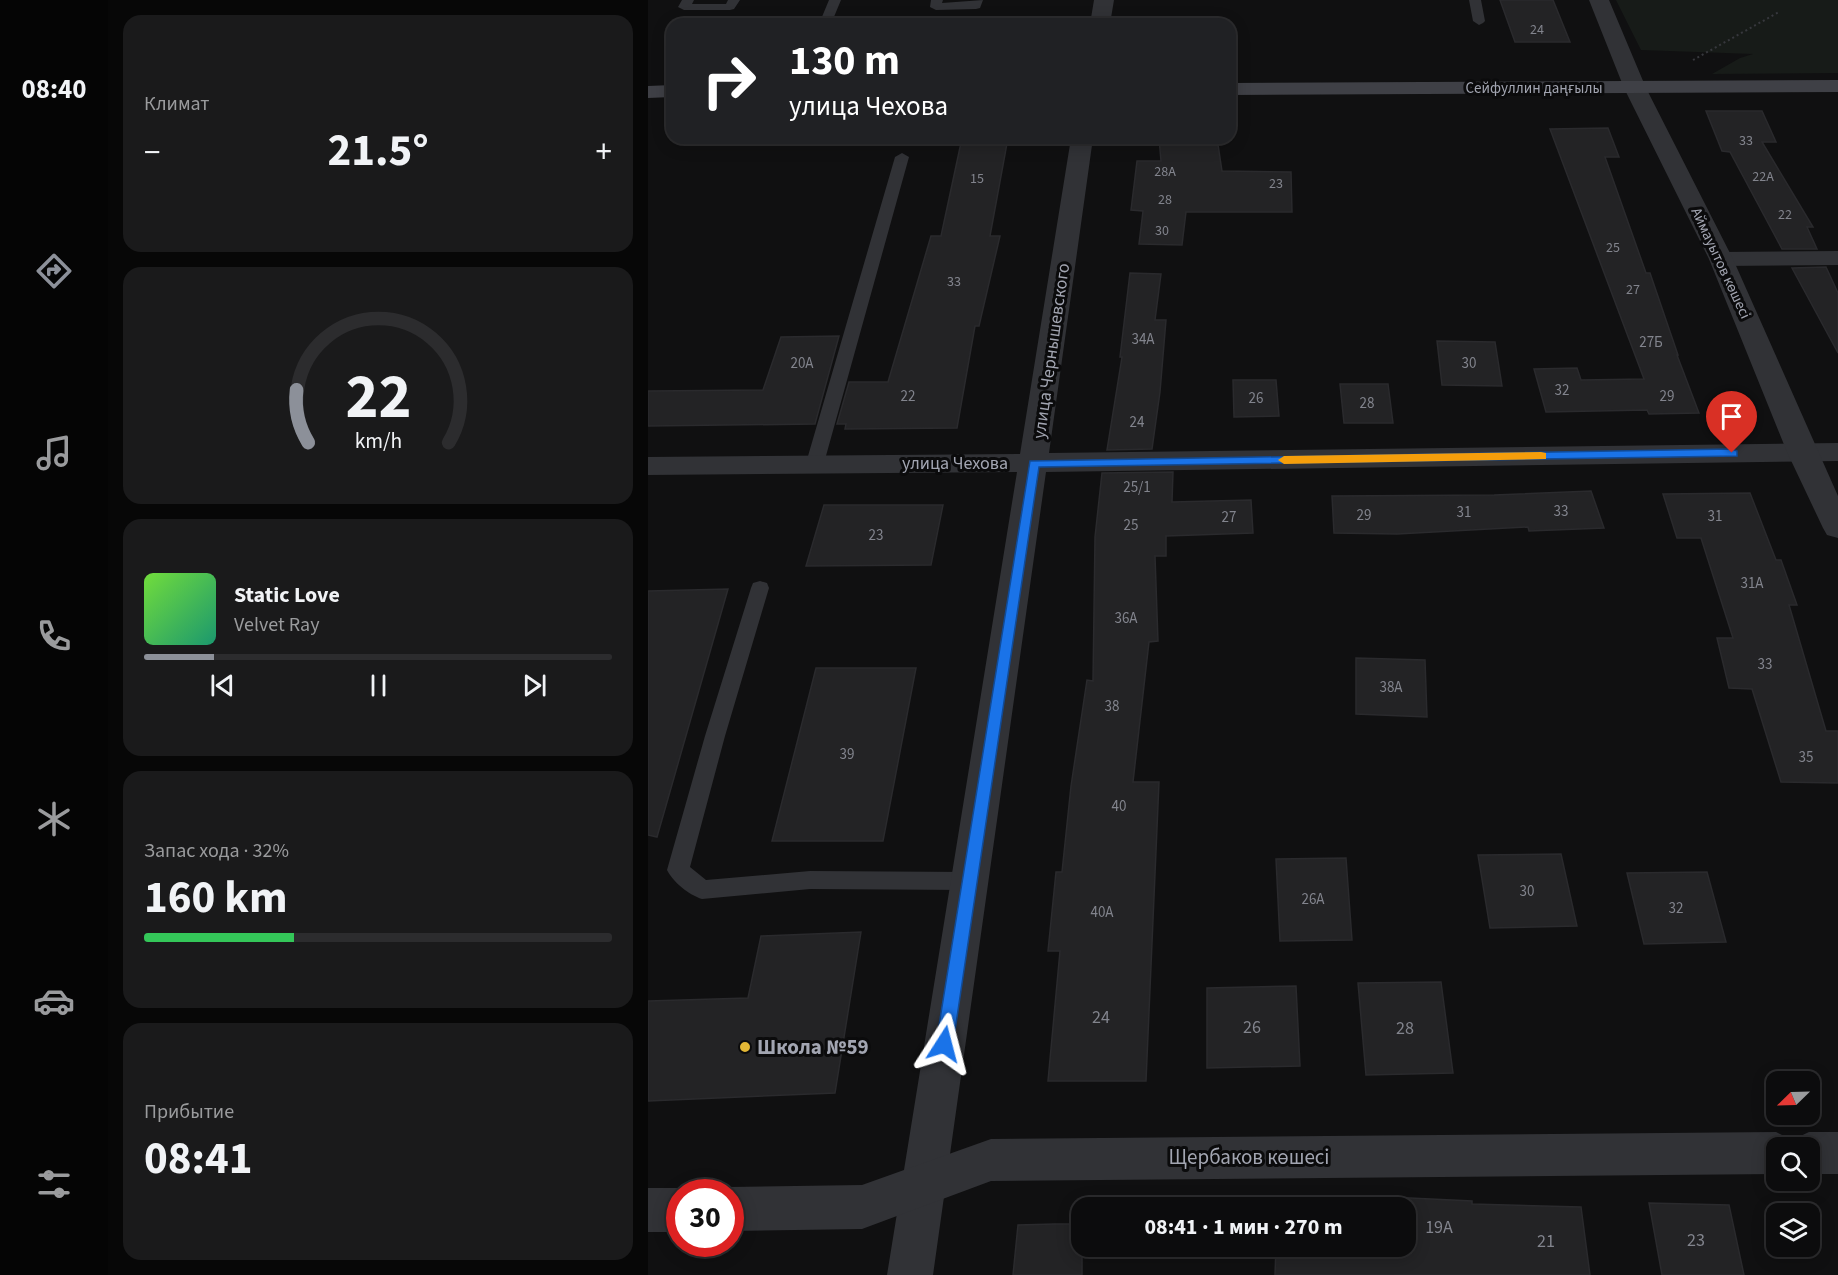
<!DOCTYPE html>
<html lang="ru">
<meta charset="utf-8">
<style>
:root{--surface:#0c0c0d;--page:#1a1a1b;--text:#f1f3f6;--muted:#9a9b9d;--line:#2c2c2e;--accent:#8c9099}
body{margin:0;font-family:"Source Sans 3",sans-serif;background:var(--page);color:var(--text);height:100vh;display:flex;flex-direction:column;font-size:22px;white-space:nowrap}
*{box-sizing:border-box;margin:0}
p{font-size:20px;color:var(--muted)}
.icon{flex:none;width:33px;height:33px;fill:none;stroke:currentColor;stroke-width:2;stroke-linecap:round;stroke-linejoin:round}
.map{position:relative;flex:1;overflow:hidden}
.sheet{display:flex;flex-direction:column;gap:15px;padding:15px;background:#070707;width:540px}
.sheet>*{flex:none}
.hud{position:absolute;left:18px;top:18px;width:570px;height:126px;border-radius:18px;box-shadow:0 3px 15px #0003,0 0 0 2px var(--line);background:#202124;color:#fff;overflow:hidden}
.needle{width:39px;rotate:247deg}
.fabs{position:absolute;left:1118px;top:1071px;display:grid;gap:12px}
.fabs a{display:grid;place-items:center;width:54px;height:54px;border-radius:12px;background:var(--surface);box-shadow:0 3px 15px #0003,0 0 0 2px var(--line);font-size:30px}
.speed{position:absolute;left:18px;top:1179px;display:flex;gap:12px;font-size:30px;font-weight:700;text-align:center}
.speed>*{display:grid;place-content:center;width:78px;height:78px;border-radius:50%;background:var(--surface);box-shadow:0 3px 15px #0003,0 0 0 2px var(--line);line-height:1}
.speed .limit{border:9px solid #d22;background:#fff;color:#111}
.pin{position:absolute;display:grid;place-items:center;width:51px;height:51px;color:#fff;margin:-62px -26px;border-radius:50% 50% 50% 0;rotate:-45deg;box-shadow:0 0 6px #0007}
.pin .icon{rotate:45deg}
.me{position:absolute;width:66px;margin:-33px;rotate:9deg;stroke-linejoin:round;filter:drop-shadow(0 0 4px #0008)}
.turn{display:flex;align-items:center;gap:21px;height:126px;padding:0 24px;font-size:27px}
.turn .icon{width:78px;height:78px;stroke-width:2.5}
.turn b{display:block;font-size:42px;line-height:51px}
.big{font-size:45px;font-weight:700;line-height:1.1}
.sheet .card{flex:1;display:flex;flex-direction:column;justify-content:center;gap:9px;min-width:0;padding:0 21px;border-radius:18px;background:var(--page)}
.sheet .dial{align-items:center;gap:0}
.dial svg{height:156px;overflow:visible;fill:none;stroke:var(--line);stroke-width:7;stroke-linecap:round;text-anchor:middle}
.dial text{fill:var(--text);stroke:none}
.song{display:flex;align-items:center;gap:18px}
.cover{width:72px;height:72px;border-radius:9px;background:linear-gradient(135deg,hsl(100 70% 55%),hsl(160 70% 35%))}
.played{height:6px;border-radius:3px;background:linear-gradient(90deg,var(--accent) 15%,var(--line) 15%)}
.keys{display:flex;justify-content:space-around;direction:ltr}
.heat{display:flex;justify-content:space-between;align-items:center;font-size:33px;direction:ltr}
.charge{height:9px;border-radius:4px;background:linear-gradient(90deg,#34c759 32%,var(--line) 0)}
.trip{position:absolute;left:423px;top:1197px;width:345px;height:60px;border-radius:18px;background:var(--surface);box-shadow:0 3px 15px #0003,0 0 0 2px var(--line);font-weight:700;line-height:60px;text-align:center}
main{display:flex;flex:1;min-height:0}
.tabs{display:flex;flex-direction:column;width:108px;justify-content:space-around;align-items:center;background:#050505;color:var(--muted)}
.tabs .icon{width:42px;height:42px}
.tabs .on{color:var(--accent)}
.tabs b{font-size:27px;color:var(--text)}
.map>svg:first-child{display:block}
.green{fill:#171b18}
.building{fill:#232325;stroke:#2a2a2d;stroke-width:1.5}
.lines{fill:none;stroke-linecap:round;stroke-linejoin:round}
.path{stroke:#37383d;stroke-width:2;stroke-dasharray:2 3;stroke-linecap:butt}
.service{fill:#313236;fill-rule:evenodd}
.minor{fill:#313236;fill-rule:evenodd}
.tertiary{fill:#313236;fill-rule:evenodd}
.secondary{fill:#3f4046;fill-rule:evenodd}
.route{fill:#1a73e8;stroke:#114b97;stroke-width:1.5}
.slow{fill:#f59e0b}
.poi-dot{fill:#e3b736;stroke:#0b0b0c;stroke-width:2}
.labels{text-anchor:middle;stroke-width:6;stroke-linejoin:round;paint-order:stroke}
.far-number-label{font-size:14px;fill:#82848d}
.far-street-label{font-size:15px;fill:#a2a5b1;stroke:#0b0b0c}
.number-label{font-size:15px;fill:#82848d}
.street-label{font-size:18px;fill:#a2a5b1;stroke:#0b0b0c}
.near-number-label{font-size:18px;fill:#82848d}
.near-poi-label{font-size:21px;font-weight:bold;fill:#a2a5b1;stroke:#0b0b0c;text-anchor:start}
.near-street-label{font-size:21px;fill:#a2a5b1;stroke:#0b0b0c}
</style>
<main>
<nav class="tabs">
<b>08:40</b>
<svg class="icon on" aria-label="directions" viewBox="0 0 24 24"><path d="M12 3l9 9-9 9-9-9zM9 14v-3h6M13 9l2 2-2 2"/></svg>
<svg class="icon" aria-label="music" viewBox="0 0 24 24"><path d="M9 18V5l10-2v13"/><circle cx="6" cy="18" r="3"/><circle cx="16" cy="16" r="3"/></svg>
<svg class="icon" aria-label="phone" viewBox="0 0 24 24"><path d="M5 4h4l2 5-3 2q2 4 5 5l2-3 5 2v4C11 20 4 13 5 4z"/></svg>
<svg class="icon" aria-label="climate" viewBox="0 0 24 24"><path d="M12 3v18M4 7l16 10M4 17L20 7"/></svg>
<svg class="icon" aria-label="car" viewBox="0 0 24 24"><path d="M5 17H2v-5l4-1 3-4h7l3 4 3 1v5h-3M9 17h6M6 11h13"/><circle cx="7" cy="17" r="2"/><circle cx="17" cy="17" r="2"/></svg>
<svg class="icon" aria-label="filters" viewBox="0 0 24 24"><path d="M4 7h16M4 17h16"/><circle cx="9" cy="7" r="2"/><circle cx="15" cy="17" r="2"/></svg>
</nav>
<section class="sheet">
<div class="card"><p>Климат</p>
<div class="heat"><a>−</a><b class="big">21.5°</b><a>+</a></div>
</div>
<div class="card dial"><svg viewBox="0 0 100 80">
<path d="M14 69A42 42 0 1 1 86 69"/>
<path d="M14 69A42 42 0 0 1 8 42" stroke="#8c9099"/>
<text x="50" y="56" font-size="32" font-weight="700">22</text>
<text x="50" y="72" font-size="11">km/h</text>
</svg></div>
<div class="card">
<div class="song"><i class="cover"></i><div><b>Static Love</b><p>Velvet Ray</p></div></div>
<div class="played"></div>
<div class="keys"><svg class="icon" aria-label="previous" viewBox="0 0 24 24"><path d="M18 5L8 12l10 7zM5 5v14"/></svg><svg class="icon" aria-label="pause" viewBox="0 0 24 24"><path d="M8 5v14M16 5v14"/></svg><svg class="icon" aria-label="next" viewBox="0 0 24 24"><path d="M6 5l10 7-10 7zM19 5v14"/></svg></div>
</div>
<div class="card"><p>Запас хода · 32%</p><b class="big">160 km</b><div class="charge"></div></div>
<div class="card"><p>Прибытие</p><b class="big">08:41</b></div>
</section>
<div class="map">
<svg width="1190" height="1275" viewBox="0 0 1190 1275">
<rect width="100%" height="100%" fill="#101011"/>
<path class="green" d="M968 0H1190V73L1064 74 1092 58 1105 54 993 50Z"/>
<path class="building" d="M852 0H905L922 42H867Z
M1058 111H1114L1128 142H1114L1165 227H1159L1169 249H1134L1082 152 1074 151Z
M960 128 971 157H957L998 273H1002L1030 355H1029L1051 413 1001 414 999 410 898 412 886 369 929 368 933 380 996 379 902 129Z
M314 138H360L342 236H352L331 326H327L309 428 197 429 198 424H189L201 382H240L283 236H293Z
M511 138H569L574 171 643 172 644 212H538L534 245 491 244 495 211 483 210 489 161H513Z
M1178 267 1190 293V353L1144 268Z
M482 273 513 274 507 320H518L512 392 504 449 459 450 474 357H472Z
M191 336 167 424 0 426V391L115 390 133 337Z
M789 341 847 342 854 386 794 385Z
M585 380H628L631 416 586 417Z
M692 384H740L745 423H696Z
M525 472 524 502 603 500 605 533 518 536V556H507L510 641 501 642 485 782H511L498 1081H400L412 951H400L408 872H414L423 786 439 680 445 681 447 537 454 473Z
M943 491 956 528 881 531 880 527 749 534 686 533 684 496 846 495Z
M1102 493 1128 560H1133L1149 605H1141L1178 731H1190V783L1133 782 1104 689 1081 688 1069 638H1085L1053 538H1029L1015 494Z
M176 505H295L283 565 158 566Z
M80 589 9 837 0 835V591Z
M708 658 777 660 779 717 708 714Z
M168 668H268L235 841H124Z
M913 854 929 926 842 928 830 855Z
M698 858 704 940 632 941 628 859Z
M1059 872 1078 942 996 944 979 873Z
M213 932 187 1093 0 1101V1001L100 998 113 936Z
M793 982 805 1073 718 1075 710 983Z
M648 986 652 1066 559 1068V988Z
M741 1197 824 1201V1204L933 1207 942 1275H627L628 1246H758V1208H742Z
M1001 1203 1081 1205 1096 1275H1014Z
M407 1224H434V1275H365L370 1225Z"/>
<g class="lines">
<path class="path" d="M1045 60 1131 12"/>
<path class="service" d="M34 0H46L44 4H78L80 0H92L86 9 82 10H36L30 7Z
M181 0H193L183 24H171Z
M283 0H295L294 3 335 0 332 8 328 9 288 10 282 7Z
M821 0H833L837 21 835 23 831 25 825 21Z
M254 153 261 157 176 463 173 467H161L158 463 247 157Z
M112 581 119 583 121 588 77 736 42 867 58 880 162 871 321 872 329 874 332 881 329 888 321 890 162 889 54 899C41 895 25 882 19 870L57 736 103 588 105 583Z"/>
<path class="minor" d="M446 0H466L462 24H442Z
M423 138H445L401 453 1190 443V461L398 472 285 1275H239L369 472 0 475V457L372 454Z
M1190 251V265L1073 266 1064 264 1061 259 1064 254 1073 252Z"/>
<path class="tertiary" d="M941 0H961L998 88 1085 259 1190 496V538L1179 535 1175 528 1139 452 1061 259 976 88Z
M1128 1132 1144 1140 1161 1132H1190V1174H1161V1148H1128V1174L343 1181 214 1229 82 1231V1192H68L82 1187 214 1185 343 1139Z
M0 1188H32L44 1192H32V1232H0Z"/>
<path class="secondary" d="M1190 80V92L582 95V83Z
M24 85V97L0 98V86Z"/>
</g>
<path class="route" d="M1084 449 1089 451V456L391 467 305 1044 302 1049 296 1052 290 1049 288 1044 382 461Z"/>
<path class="slow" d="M893 452 898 453V459L636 464 630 460 636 456Z"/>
<circle class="poi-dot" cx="97" cy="1047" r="6"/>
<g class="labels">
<g class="far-number-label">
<text x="889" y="34">24</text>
<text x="1098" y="145">33</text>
<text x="517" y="176">28А</text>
<text x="1115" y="181">22А</text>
<text x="329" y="183">15</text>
<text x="628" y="188">23</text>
<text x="517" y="204">28</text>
<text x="1137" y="219">22</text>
<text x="514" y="235">30</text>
<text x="965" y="252">25</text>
<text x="306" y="286">33</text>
<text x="985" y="294">27</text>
</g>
<g class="far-street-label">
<text x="886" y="93">Сейфуллин даңғылы</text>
<text transform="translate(1073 263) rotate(65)" y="5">Аймауытов көшесі</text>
</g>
<g class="number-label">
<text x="495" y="344">34А</text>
<text x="1003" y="347">27Б</text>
<text x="154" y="368">20А</text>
<text x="821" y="368">30</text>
<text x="914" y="395">32</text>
<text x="260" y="401">22</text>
<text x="1019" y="401">29</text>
<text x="608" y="403">26</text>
<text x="719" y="408">28</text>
<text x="489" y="427">24</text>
<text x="489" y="492">25/1</text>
<text x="913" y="516">33</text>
<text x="816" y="517">31</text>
<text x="716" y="520">29</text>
<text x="1067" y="521">31</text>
<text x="581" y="522">27</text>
<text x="483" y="530">25</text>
<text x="228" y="540">23</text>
<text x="1104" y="588">31А</text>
<text x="478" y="623">36А</text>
<text x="1117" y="669">33</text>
<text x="743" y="692">38А</text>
<text x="464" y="711">38</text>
<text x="199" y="759">39</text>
<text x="1158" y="762">35</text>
<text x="471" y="811">40</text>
<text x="879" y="896">30</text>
<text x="665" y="904">26А</text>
<text x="1028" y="913">32</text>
<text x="454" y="917">40А</text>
</g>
<g class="street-label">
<text transform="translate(403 351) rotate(-82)" y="6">улица Чернышевского</text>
<text x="307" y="469">улица Чехова</text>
</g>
<g class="near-number-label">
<text x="453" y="1023">24</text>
<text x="604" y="1033">26</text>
<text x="757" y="1034">28</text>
<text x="791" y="1233">19А</text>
<text x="1048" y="1246">23</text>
<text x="898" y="1247">21</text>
</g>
<g class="near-poi-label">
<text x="109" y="1054">Школа №59</text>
</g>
<g class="near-street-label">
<text x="601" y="1164">Щербаков көшесі</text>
</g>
</g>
</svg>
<div class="fabs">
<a><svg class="needle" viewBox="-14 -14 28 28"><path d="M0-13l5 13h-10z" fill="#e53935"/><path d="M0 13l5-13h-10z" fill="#9a9b9d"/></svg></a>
<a><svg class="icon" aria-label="search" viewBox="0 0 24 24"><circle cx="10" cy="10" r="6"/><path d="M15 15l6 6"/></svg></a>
<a><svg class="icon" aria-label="layers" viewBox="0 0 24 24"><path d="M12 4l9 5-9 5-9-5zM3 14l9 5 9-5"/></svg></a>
</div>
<div class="speed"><div class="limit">30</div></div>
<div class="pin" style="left:1084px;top:453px;background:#d93025"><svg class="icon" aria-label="arrive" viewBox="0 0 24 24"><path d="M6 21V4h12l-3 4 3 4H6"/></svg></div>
<svg class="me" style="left:296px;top:1044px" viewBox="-20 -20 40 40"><path d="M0-17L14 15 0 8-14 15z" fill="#1a73e8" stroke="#fff" stroke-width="4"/></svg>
<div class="trip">08:41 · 1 мин · 270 m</div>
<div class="hud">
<div class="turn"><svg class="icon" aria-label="right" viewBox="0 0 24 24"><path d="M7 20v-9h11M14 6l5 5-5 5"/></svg><div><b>130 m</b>улица Чехова</div></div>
</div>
</div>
</main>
